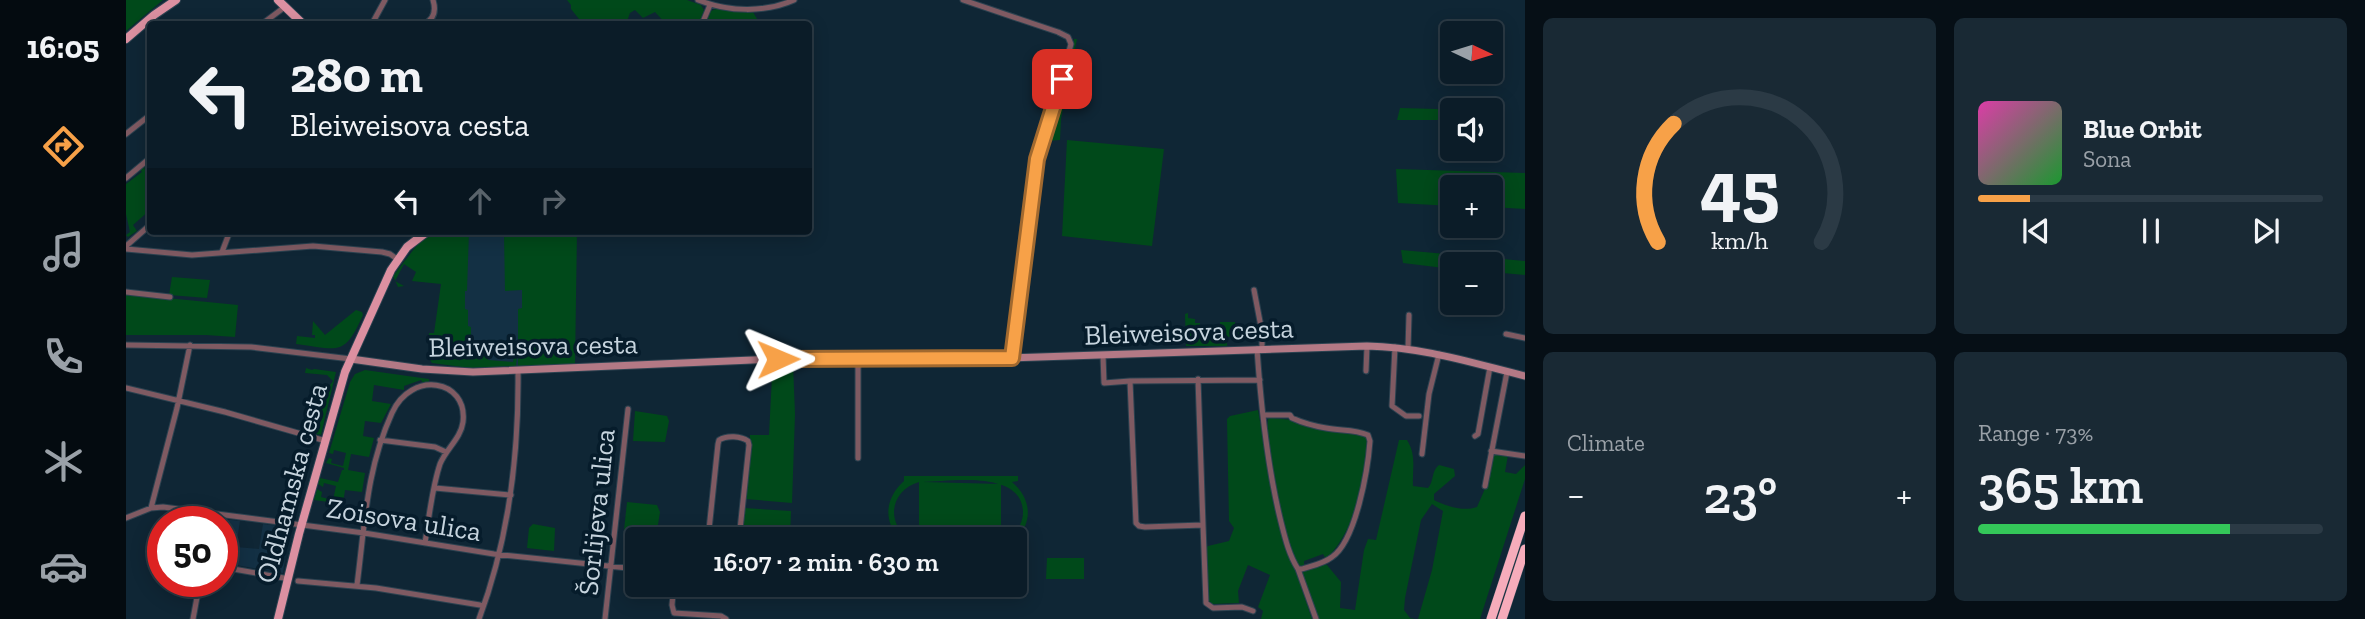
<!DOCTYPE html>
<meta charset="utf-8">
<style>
:root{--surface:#0b1c28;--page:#192934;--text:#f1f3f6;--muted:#9aa1a8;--line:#2b3a45;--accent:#f7a148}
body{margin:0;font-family:"Zilla Slab",serif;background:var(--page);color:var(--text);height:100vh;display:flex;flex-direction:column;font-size:26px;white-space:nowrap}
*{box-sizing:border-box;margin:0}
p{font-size:23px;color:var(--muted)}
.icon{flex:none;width:38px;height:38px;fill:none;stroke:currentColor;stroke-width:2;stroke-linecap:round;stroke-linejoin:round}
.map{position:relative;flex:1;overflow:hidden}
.drawer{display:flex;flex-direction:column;gap:18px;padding:18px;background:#060f16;width:840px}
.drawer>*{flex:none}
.hud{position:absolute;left:21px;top:21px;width:665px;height:214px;border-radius:7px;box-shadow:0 4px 18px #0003,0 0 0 2px var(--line);background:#0b1c28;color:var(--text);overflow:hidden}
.needle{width:46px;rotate:94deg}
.controls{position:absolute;left:1314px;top:21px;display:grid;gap:14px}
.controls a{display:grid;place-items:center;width:63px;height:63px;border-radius:7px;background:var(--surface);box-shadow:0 4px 18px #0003,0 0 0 2px var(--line);font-size:35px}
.speed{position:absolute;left:21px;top:506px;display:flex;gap:14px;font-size:35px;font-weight:700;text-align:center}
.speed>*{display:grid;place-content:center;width:91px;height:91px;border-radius:50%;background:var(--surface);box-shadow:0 4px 18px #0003,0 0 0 2px var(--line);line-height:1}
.speed .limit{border:10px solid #d22;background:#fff;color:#111}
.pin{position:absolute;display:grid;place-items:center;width:60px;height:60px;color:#fff;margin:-30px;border-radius:14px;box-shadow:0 4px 10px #0006}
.me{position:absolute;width:77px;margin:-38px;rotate:89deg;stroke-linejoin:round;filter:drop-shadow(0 0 5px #0008)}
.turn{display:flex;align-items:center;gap:24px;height:147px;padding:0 28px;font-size:32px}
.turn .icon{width:91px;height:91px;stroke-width:2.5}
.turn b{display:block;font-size:49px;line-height:60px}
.lanes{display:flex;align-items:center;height:66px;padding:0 28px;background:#0003;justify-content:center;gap:35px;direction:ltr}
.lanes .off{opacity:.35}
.big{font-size:52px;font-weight:600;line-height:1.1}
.drawer .tile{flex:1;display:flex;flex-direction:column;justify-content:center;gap:10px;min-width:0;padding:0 24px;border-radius:10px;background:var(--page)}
.drawer .dial{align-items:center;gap:0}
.dial svg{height:182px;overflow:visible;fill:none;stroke:var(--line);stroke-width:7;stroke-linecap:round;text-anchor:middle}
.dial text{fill:var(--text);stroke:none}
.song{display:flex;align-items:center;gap:21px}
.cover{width:84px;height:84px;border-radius:10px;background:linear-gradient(135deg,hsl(320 70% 55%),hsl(130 70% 35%))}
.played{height:7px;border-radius:4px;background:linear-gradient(90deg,var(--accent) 15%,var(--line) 15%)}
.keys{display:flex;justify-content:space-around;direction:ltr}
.heat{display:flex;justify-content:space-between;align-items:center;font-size:38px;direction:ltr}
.charge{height:10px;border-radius:5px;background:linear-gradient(90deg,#34c759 73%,var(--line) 0)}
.drawer .tiles{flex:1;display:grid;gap:18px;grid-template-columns:repeat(2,1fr)}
.trip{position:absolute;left:499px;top:527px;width:402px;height:70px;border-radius:7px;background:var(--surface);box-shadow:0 4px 18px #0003,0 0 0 2px var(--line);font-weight:600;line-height:70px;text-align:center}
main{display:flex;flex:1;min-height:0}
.dock{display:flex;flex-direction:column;width:126px;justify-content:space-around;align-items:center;background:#040b10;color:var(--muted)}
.dock .icon{width:49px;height:49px}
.dock .selected{color:var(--accent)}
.dock b{font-size:32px;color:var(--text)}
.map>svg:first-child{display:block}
.built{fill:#133044}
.green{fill:#00491a}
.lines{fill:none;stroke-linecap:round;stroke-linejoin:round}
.minor-casing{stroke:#2c4250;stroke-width:7}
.secondary-casing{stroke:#2c4250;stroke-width:9}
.primary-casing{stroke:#2c4250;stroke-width:10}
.motorway-casing{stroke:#2c4250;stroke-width:10}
.minor{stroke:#7f5a62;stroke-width:5}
.secondary{stroke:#b37985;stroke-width:7}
.primary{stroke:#dc90a1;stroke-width:8}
.motorway{stroke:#f6acbb;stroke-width:9}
.route-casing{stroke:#a1692f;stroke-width:18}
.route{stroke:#f7a148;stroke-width:12}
.labels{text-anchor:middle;stroke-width:7;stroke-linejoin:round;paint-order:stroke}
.street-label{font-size:28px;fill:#c6d4de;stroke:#061c2b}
</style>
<main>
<nav class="dock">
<b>16:05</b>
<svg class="icon selected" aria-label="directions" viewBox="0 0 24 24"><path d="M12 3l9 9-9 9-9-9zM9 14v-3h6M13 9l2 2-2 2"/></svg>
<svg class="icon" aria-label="music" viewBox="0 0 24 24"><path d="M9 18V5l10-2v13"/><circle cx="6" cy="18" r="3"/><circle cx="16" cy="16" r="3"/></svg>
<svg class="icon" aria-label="phone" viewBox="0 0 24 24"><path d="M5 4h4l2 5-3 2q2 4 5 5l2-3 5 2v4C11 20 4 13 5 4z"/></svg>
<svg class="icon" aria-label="climate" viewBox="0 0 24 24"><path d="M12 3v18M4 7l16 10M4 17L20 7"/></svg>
<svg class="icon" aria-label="car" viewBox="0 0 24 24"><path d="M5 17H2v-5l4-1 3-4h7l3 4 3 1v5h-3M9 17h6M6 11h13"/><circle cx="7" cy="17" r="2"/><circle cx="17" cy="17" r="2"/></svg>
</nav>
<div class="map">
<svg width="1399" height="619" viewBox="0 0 1399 619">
<rect width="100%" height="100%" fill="#0f2635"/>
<path class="built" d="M312 231H449V363L344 368 323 249Z
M88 518 114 521 110 547 133 549 137 524 160 527 163 531 157 573 104 564 96 565V522H86Z"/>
<path class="green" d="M0 0H37L0 31Z
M441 0H561L575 5 578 10 573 24H540L529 12 517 18 509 10 504 13 500 24H457L445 9V5Z
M592 8 627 12 634 24H580L585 11Z
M948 39H951L935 119 934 140 920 141 946 53Z
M1274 108 1348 110H1326V120H1271Z
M941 140 1038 149 1026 246 936 236Z
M23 162 24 163 18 168 24 176V210L7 225 11 231 2 237 0 235 4 232 0 214V184L16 172 14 169Z
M1270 169 1399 173V209L1365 207V187H1326V206L1272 203Z
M312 231H343L341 291H339V309L342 310V326L345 327V345H362L364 352 362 360 387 362 388 356H391L390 366 344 368 306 363 302 357H305L307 339H303V333H308L315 284 286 281 290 272 278 264 269 281 278 286 272 287 267 276 295 240Z
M380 231H451L449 364 392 366V309L396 308V290L379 291 378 234Z
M1275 250 1399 261V275L1365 272V264H1326V269L1277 263Z
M46 277 84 280 81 298 43 295Z
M0 294 112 305 109 337 80 335H0Z
M230 310 236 312 237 315C218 358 212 349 170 344L171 336 189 338V335H186L187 321 199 335Z
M1062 313V318L1069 319V323H1074V337H1094V322H1109L1110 328 1133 326 1134 334 1101 337V346H1060L1059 314Z
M667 364 669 414 666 503 619 499 624 435H643L646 376 648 368Z
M180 368 186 370 188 369 210 372 195 435 190 434 192 431 196 416 188 414C191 403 195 397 194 386H203L207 381 201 375 179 373Z
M239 370 303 379V382L297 383 295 380 278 386V390L248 385 246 401 265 404 255 423 239 421 237 436 248 438 243 457 225 454 222 470 239 473 236 492 219 490 217 504 188 500 191 489 196 492 195 497 207 500 210 486 198 483 197 487 192 484 194 478 212 482 216 470H218V468L200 463 203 458 206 459 205 463 217 466 220 453 208 450 207 454 203 453 224 382 229 374Z
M1132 410 1150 513 1186 619H1135L1137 611 1132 607 1144 575 1122 565 1112 591 1113 603 1086 604 1083 601 1080 548 1082 546 1103 541 1108 528 1103 521 1101 419 1104 416Z
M509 411 541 416 543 421 539 442 507 441Z
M1145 418 1167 420 1233 432 1241 436 1243 440C1237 480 1231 526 1203 556L1200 559 1197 554 1178 561V566L1176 567 1171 563C1155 521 1138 464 1142 419Z
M1273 440H1281C1291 456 1286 470 1287 486L1302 488C1308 482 1305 471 1313 465L1328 469 1329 476 1308 494V500C1320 506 1337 512 1351 507L1361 484 1366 453 1382 455 1379 472 1390 474 1399 465V479L1354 619H1292L1306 570 1317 511 1306 504 1295 520 1279 598 1278 610 1284 618 1289 619H1192L1176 576 1177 572 1196 564 1201 565 1215 582 1214 608 1229 610 1238 550 1242 539 1250 540Z
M778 476H892V481L886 482C905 498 908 522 889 540L881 539C890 533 897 524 897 512 896 470 825 481 797 482L875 484V539H793V482C765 490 759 522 783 539H774C756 520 760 497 778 481Z
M501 502 531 505 534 512 531 531 527 533 523 530 509 531 508 529 498 530Z
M618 508 665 511 664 539H615Z
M407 524 429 528 428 551 401 548 403 528Z
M921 558H958V579H920Z"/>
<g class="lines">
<g class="minor-casing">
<path id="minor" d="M572 0C602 12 639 13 668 0
M837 0 932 32 942 37 945 44 923 123 911 159 885 358
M247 22 259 0
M136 24 160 6
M239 24 247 22 251 24
M298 24C309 19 310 10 307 0
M576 24 584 5
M0 134 24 115
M0 178 24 158
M0 246 24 225
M0 249 66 255 187 246 256 252 264 254 271 259
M96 252 104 231
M1128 290 1136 332V349
M0 292 44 297
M1380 334 1399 338
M0 345 125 347 225 359
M1269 347 1266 406 1280 416H1293
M1131 349C1135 407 1141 466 1155 522 1159 538 1163 555 1172 569H1176C1185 566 1197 564 1206 557 1230 541 1242 469 1244 441L1242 435C1228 429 1215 431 1200 428 1188 426 1177 423 1166 418L1164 415H1137
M1282 349 1283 315
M977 355 978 383 1004 381
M1240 371 1241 346
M1072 379 1077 525
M0 388 99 412 200 441
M1349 436 1352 434 1364 367
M254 440 309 447 320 452
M1365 451 1399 456
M1296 454 1303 394 1313 354
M732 458V358
M1359 486 1381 372
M309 488 385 495
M25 508 51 408 64 345
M0 518 25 508 37 507 238 533 368 554 511 569
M555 539H565
M582 539 592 444 593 440C601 435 615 436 622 441L623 445 613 539
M96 567 158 578
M1172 569 1190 619
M172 581 250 588 354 605
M548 584 546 605 548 613 595 616 600 619
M231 585C239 524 240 470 266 413 285 370 342 379 337 422 335 438 320 449 314 464 306 488 303 517 299 543
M1127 611 1116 607 1087 608 1080 603 1077 525 1019 527 1013 526 1010 523 1004 381 1134 380
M67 619 74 581
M353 619C383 539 393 456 392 371
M479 619 502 409"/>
</g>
<g class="secondary-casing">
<path id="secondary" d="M225 359 296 369 347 372 652 359 885 358 1241 346C1296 347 1346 363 1399 376"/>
</g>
<g class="primary-casing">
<path id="primary" d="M152 0 177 24
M0 39 28 15 50 0
M152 619 173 534 219 372 265 270 281 247 302 231"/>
</g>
<g class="motorway-casing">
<path id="motorway" d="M1365 619 1399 516
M1376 619 1399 549"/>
</g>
<use href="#minor" class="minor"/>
<use href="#secondary" class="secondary"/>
<use href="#primary" class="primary"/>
<use href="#motorway" class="motorway"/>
</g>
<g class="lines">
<g class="route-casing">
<path id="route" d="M652 359 886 358 911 159 936 79"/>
</g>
<use href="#route" class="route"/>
</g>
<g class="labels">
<g class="street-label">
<text transform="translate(1063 331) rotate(-2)" y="10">Bleiweisova cesta</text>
<text transform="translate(407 345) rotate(-1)" y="10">Bleiweisova cesta</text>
<text transform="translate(165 483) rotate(-75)" y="10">Oldhamska cesta</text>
<text transform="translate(470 512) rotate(-84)" y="10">Šorlijeva ulica</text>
<text transform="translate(278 519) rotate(9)" y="10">Zoisova ulica</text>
</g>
</g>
</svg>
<div class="controls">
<a><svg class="needle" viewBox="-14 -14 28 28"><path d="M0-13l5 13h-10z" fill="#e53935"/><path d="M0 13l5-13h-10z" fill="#9aa1a8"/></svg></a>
<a><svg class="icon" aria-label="sound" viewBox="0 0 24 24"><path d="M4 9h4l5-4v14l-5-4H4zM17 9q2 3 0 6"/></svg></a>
<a>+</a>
<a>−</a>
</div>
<div class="speed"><div class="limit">50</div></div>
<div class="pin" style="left:936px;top:79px;background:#d93025"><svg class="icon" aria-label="arrive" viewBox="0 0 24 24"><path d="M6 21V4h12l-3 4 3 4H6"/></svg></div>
<svg class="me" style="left:652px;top:359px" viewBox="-20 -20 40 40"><path d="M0-17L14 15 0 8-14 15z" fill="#f7a148" stroke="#fff" stroke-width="4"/></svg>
<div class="trip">16:07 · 2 min · 630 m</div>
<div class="hud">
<div class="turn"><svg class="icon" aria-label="left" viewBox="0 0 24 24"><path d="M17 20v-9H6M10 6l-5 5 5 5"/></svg><div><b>280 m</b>Bleiweisova cesta</div></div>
<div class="lanes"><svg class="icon" aria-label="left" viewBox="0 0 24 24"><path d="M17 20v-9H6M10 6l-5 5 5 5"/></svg><svg class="icon off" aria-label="ahead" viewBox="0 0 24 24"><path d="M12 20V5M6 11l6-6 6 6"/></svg><svg class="icon off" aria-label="right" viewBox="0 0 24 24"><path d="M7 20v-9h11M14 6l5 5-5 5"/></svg></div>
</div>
</div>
<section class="drawer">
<div class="tiles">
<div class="tile dial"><svg viewBox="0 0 100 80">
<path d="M14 69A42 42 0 1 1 86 69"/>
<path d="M14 69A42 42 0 0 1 21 17" stroke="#f7a148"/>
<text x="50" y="56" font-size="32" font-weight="700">45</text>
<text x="50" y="72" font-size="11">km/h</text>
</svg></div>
<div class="tile">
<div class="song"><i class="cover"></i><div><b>Blue Orbit</b><p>Sona</p></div></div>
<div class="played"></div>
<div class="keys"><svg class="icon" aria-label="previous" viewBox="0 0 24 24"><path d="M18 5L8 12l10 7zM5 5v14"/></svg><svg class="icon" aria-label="pause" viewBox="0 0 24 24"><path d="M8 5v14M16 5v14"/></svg><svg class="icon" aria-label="next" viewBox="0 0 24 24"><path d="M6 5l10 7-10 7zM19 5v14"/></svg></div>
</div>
<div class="tile"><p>Climate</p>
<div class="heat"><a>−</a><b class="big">23°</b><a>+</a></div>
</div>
<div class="tile"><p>Range · 73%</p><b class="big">365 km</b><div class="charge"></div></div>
</div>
</section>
</main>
